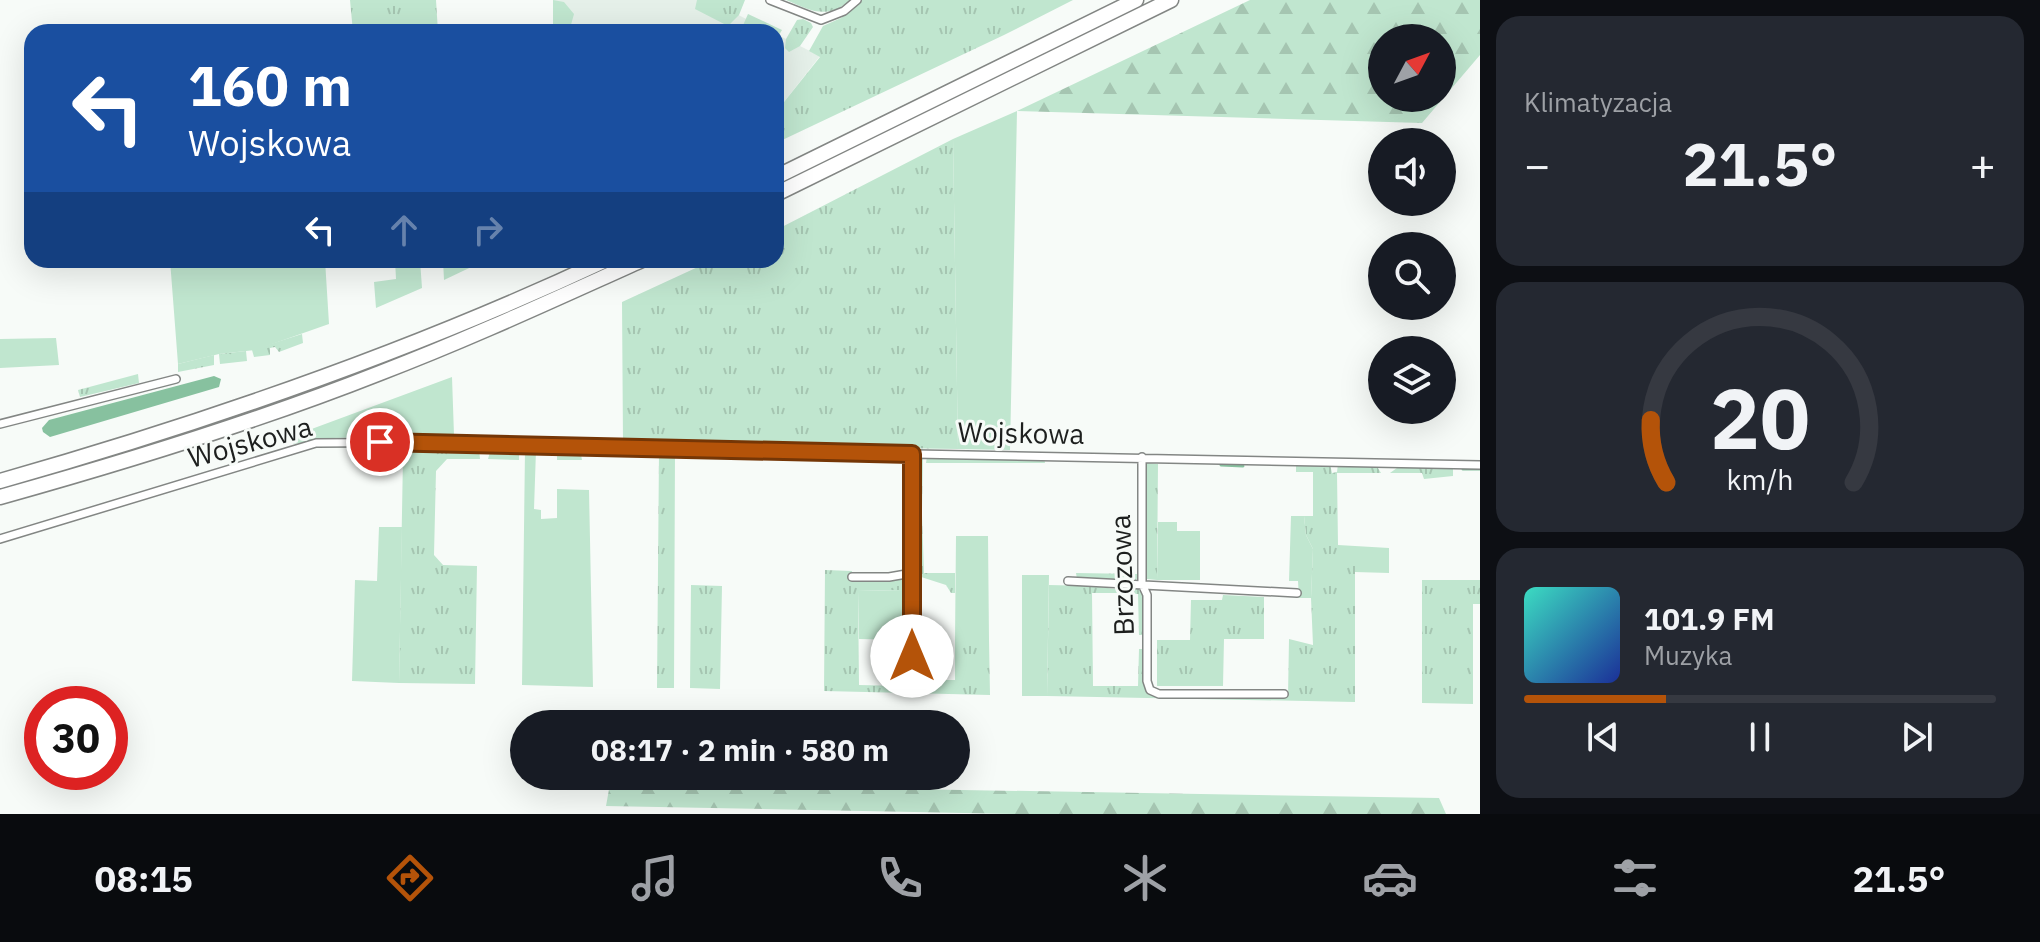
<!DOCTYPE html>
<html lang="pl">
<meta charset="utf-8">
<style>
:root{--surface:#171b24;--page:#242831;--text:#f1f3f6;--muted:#9ea1a6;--line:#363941;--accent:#b45309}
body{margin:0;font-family:"IBM Plex Sans",sans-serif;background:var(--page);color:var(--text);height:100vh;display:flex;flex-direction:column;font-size:30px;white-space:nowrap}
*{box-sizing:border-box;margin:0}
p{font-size:26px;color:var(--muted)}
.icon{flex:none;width:44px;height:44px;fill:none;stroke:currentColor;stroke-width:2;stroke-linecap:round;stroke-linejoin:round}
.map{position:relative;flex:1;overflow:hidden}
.details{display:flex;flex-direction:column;gap:16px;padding:16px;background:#0d0f14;width:560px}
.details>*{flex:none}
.banner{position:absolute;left:24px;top:24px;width:760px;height:244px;border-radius:24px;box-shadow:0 8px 32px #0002;background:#1a4fa0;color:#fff;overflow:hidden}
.needle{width:52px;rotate:49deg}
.buttons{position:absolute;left:1368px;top:24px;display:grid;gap:16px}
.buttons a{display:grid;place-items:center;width:88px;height:88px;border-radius:50%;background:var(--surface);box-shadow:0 8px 32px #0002;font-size:40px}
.speed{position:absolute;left:24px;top:686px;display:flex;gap:16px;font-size:40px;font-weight:700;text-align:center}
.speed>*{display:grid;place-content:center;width:104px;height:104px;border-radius:50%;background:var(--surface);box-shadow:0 8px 32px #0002;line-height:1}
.speed .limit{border:12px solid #d22;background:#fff;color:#111}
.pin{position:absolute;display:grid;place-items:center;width:68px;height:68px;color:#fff;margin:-34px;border:4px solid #fff;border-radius:50%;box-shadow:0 2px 8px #0007}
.me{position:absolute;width:88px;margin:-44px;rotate:0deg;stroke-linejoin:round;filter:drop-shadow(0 0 6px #0008)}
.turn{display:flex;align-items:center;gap:28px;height:168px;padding:0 32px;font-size:36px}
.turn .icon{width:104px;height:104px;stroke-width:2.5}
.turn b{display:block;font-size:56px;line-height:68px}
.lanes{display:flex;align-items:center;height:76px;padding:0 32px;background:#0003;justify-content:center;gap:40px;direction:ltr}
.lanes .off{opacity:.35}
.big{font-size:60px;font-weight:700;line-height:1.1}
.details .card{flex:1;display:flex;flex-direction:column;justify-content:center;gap:12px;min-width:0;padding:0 28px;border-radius:24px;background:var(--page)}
.details .dial{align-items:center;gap:0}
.dial svg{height:208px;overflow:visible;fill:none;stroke:var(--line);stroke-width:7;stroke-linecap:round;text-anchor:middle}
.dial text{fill:var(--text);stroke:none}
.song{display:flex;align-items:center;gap:24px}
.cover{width:96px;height:96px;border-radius:12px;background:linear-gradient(135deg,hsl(170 70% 55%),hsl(230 70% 35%))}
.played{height:8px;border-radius:4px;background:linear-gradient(90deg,var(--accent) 30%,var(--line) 30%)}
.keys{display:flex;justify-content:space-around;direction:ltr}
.heat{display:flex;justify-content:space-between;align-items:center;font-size:44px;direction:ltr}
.trip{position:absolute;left:510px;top:710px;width:460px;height:80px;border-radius:40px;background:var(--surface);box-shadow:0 8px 32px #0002;font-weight:700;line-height:80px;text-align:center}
.tabs{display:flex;height:128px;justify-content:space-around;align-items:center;background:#090b0e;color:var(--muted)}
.tabs .icon{width:56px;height:56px}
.tabs .active{color:var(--accent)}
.tabs b{font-size:36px;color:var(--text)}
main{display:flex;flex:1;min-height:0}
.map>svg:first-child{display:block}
.built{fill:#e5f0e9}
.grass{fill:url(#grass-tufts)}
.forest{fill:url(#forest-firs);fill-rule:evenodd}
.garden{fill:#c0e6cf}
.water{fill:#87c19f}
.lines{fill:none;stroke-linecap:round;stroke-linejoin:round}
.stream{stroke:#87c19f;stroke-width:3}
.street-casing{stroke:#838684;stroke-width:10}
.highway-casing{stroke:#838684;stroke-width:17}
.street{stroke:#fff;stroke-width:7}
.highway{stroke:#fff;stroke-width:14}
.route-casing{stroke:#753606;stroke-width:20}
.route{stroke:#b45309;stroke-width:14}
.labels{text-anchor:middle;stroke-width:6;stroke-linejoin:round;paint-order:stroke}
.street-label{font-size:28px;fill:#1d1f1e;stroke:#f7fbf8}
</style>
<main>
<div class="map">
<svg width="1480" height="814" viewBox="0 0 1480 814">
<defs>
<pattern id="grass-tufts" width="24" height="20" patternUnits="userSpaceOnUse" patternTransform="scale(2)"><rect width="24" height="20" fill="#c0e6cf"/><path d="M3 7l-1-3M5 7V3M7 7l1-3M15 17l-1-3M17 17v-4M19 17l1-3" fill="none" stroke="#a5c5b1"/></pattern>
<pattern id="forest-firs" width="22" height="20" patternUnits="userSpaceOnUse" patternTransform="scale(2)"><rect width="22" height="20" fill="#c0e6cf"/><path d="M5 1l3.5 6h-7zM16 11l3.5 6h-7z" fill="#a5c5b1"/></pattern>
</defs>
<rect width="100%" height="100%" fill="#f7fbf8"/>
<path class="built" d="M553 0H709L772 32H553Z
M776 34 820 56 776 112Z"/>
<path class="grass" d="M350 0H436L438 32H353Z
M553 0 564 2 574 14 569 32H553Z
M697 0H745L739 15 728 26 695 9Z
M786 0H851C826 20 812 11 786 0Z
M862 0H1073L1004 35 776 143V112L820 57 809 51 823 26 841 18Z
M748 14 782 30 776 40V32H740Z
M803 19 811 23 813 27 800 46 789 52 785 48 786 39 797 20Z
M953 139 958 449 623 444 622 302 713 260H776V230Z
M302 334 303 343 279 352 275 347 270 348V355L254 357 252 350Z
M246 351 247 361 220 364 219 354Z
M214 355V365L178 372V364Z
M138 374 139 383 80 397 78 390Z
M424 443 475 445 479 449 480 459H447L436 471 434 555 443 565 477 566 475 684 399 683 403 456 404 447Z
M492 445 516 447 519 449V460L488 459Z
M557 448 580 449 582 460H557Z
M659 452 675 453 674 688H657Z
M927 456 1044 458 1045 463H926Z
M923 457 922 510H915V463Z
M1145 463 1158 464 1157 580 1147 579 1145 575Z
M1296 464H1330L1332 473 1337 472 1338 464 1376 465 1381 473H1337L1338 545 1355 546V702L1047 696 1049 585 1092 586 1123 590V593H1092L1093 686H1138L1139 649H1145L1148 692 1153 695 1288 696 1289 639 1313 645 1311 598 1313 549 1306 535 1304 516H1313V472H1296Z
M1401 465 1453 468V476L1424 479 1422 473H1390Z
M915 515H922L924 573H955V593H951L946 585 918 576 915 570Z
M1137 551 1140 575 1134 582 1077 579 1076 573 1137 574Z
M825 570 852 571 851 578 909 580V640H903L902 590 858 591 859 685 903 686V659H916V680H955V640H989L990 695 824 691Z
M1422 580H1480V604H1473V704L1422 703Z
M691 585 722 586 720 689 690 688Z
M1138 588 1144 596V632L1142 635H1139L1138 594H1130L1131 590Z
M1223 595 1264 597V639H1224L1223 686H1157V640H1190L1191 600H1222Z"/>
<path class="forest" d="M1250 0H1480V55L1422 123 1017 111ZM1382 38H1442V98H1382Z
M610 784 1439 798 1446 814H1014L606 806Z"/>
<path class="garden" d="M1017 111 1010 450 958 449 953 139Z
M170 260H325L329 324 255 350 219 354 178 364Z
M395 260H420L422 288 376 308 374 282 396 279Z
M443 260H486L444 280Z
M56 338 59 365 0 368V339Z
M452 377 454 435 332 438 293 444 290 437Z
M525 450H536L534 509 541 510V519L557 518V489L589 490 593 687 522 685Z
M1291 516H1304L1306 535 1313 549 1311 598H1299L1298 581H1289Z
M1158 522H1177V531H1200V580H1157Z
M379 527H402L399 683 352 681 355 580 377 581Z
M956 536H988L989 640H955Z
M1355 546 1389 548V573L1355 572Z
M1022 575H1049L1047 696H1022Z
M903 590V640L859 639 858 591Z"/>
<path class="water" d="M214 376 221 379 219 387 50 437 43 432 42 428 49 420Z"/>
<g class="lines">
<path class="stream" d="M1221 465 1243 466
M1463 469H1480"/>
<g class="street-casing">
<path id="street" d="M770 0 821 20 844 11 857 0
M0 424 176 379
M1142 457V584L1147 595V681L1150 690 1159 694H1284
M0 539 316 443 472 442 759 451 1480 465
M852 577H889L912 573
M1068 581 1297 593
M912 656V454"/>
</g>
<g class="highway-casing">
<path id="highway" d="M776 177 1136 0
M776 194 1171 0
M0 481C208 422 410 352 606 260
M0 497C129 461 256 422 380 373 469 339 555 299 642 260"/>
</g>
<use href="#street" class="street"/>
<use href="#highway" class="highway"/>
</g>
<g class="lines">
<g class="route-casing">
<path id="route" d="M380 442 912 454V656"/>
</g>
<use href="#route" class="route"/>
</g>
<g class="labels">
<g class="street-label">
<text transform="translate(1021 433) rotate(1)" y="10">Wojskowa</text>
<text transform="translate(250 442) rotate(-15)" y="10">Wojskowa</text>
<text transform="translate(1122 575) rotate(-92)" y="10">Brzozowa</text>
</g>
</g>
</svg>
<div class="buttons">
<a><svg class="needle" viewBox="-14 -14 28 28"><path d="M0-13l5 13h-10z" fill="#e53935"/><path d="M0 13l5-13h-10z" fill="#9ea1a6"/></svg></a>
<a><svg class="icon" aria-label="sound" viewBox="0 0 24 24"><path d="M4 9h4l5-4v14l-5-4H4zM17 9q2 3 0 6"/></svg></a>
<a><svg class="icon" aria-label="search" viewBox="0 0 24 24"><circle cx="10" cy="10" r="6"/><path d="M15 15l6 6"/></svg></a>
<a><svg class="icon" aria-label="layers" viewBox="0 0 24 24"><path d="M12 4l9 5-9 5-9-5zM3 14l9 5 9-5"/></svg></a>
</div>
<div class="speed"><div class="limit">30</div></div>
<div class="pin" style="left:380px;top:442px;background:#d93025"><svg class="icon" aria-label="arrive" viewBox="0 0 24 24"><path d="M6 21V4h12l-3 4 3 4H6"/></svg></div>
<svg class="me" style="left:912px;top:656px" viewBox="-20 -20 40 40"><circle r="19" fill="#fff"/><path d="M0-13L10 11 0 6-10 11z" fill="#b45309"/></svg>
<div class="trip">08:17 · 2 min · 580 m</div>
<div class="banner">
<div class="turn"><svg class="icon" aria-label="left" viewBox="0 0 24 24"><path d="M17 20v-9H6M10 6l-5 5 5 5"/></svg><div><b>160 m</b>Wojskowa</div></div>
<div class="lanes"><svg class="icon" aria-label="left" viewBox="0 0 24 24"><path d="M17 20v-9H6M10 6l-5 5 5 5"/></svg><svg class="icon off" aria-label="ahead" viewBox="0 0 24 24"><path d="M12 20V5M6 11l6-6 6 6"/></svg><svg class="icon off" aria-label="right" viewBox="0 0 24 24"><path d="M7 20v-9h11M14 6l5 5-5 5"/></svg></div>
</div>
</div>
<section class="details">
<div class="card"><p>Klimatyzacja</p>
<div class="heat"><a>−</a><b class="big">21.5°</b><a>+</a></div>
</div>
<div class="card dial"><svg viewBox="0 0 100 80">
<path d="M14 69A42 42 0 1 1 86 69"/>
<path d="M14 69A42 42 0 0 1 8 45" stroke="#b45309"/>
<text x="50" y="56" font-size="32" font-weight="700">20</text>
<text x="50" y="72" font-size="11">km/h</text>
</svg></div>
<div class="card">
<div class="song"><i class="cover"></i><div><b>101.9 FM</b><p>Muzyka</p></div></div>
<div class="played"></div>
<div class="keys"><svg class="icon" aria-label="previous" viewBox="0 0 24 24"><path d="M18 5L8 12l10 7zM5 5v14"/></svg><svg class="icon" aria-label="pause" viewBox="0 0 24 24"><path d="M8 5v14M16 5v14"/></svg><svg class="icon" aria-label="next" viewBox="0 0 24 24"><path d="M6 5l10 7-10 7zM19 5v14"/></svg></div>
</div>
</section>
</main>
<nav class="tabs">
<b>08:15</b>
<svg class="icon active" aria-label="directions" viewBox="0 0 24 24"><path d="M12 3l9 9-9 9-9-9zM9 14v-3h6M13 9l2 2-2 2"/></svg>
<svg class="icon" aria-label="music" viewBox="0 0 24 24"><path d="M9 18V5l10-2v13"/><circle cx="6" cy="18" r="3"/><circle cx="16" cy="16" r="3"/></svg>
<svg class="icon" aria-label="phone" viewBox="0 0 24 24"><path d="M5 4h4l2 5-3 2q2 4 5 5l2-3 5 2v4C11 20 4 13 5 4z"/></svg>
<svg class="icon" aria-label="climate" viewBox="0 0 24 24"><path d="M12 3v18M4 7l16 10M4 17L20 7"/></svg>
<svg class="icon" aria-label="car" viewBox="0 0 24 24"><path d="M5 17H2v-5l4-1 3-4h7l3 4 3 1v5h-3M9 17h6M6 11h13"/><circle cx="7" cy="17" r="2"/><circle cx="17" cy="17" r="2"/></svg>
<svg class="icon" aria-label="filters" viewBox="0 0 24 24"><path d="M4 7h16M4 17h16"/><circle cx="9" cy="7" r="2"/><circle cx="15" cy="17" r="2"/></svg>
<b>21.5°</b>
</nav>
